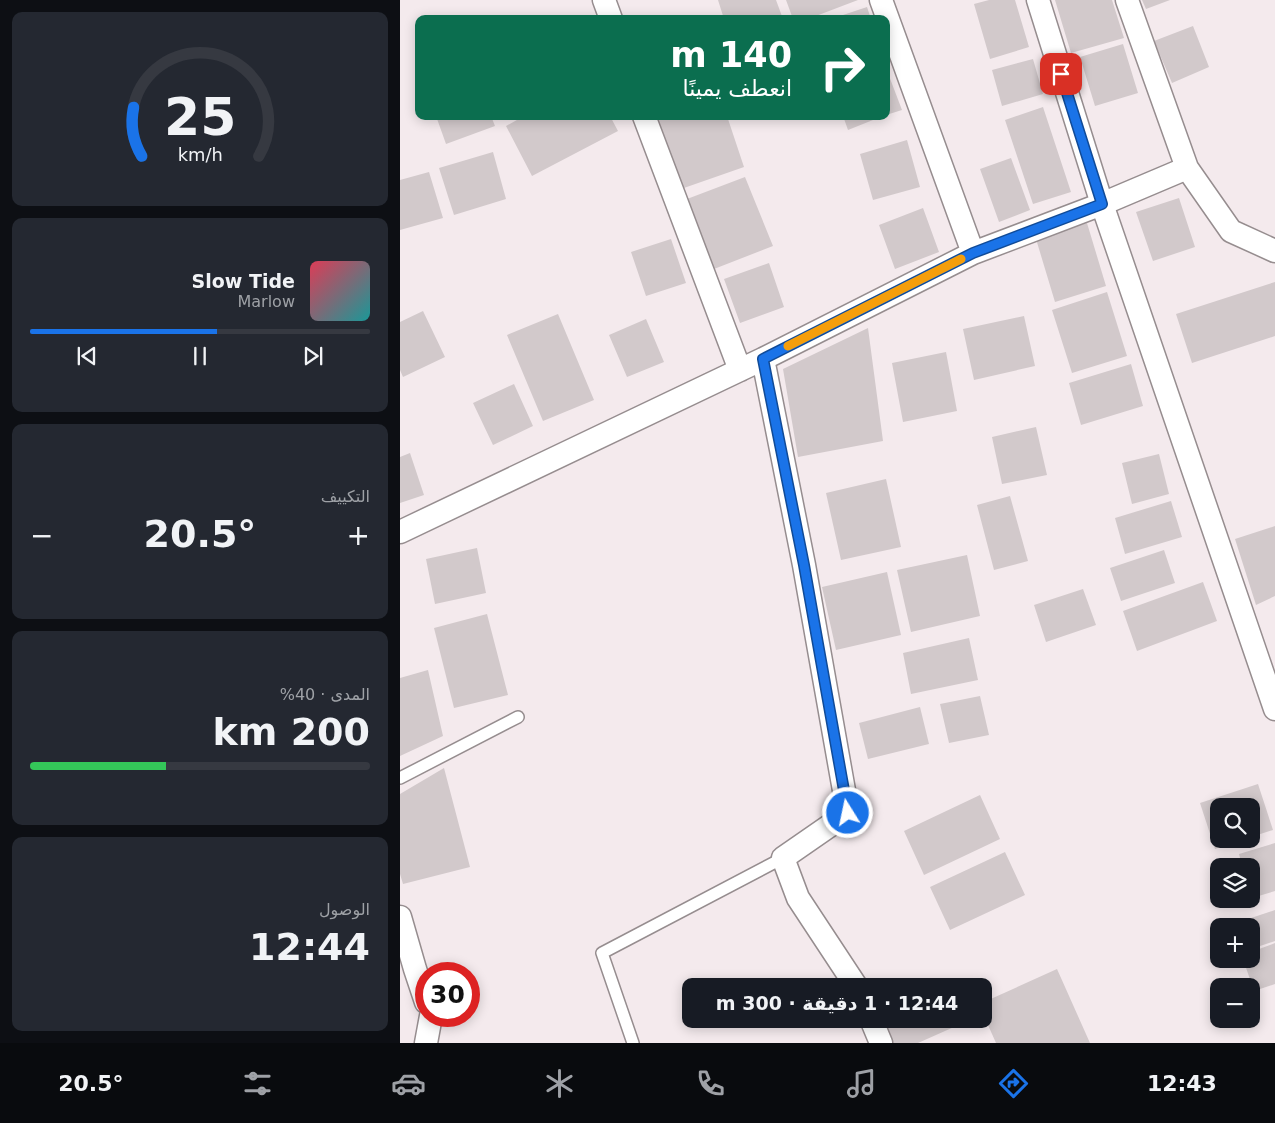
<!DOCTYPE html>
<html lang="ar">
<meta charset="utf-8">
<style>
:root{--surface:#171b24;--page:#242831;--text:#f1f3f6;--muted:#9ea1a6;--line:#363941;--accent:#1a73e8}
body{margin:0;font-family:"DejaVu Sans","Noto Naskh Arabic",sans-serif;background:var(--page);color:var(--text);direction:rtl;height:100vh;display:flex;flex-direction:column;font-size:19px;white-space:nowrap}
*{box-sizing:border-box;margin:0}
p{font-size:16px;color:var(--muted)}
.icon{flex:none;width:28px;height:28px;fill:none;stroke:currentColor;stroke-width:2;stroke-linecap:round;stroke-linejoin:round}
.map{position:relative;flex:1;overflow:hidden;direction:ltr}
.drawer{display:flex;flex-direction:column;gap:12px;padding:12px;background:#0d0f14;width:400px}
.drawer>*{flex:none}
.hud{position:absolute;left:15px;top:15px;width:475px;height:105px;border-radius:10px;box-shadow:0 2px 12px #0003;direction:rtl;background:#0b6e4f;color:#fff;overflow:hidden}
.fabs{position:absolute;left:810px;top:798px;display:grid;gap:10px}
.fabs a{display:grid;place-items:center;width:50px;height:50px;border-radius:10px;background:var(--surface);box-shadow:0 2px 12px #0003;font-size:25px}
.speed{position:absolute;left:15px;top:962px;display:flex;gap:10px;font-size:25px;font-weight:700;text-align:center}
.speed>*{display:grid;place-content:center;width:65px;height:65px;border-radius:50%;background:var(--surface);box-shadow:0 2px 12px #0003;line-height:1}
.speed .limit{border:8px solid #d22;background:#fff;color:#111}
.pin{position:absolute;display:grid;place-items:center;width:42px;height:42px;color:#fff;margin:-21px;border-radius:10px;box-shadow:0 2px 8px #0006}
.me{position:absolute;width:55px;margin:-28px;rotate:350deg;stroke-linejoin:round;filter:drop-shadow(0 0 4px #0008)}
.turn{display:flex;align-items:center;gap:18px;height:105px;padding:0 15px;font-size:22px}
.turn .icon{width:65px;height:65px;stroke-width:2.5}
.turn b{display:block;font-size:35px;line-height:42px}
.big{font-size:38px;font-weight:700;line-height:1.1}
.drawer .widget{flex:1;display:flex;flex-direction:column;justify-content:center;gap:8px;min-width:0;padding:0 18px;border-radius:10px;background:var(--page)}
.drawer .dial{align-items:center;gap:0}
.dial svg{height:130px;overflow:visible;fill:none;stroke:var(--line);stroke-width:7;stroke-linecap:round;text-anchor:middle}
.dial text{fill:var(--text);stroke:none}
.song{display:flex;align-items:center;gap:15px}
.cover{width:60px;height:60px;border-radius:8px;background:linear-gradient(135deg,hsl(350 70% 55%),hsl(180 70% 35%))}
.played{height:5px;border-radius:2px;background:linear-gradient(90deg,var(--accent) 55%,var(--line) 55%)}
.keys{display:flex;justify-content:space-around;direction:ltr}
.heat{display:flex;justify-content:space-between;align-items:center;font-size:28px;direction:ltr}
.charge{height:8px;border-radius:4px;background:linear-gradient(90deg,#34c759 40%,var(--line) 0)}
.trip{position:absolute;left:282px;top:978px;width:310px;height:50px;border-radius:10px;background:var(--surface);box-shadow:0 2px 12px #0003;font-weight:700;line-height:50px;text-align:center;direction:rtl}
.tab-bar{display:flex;height:80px;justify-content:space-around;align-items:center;background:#090b0e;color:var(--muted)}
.tab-bar .icon{width:35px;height:35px}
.tab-bar .active{color:var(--accent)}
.tab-bar b{font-size:22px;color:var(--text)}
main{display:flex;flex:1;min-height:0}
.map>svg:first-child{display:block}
.building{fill:#d2c9cb}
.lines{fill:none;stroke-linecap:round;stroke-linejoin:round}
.lane-casing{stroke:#968d8f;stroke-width:14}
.street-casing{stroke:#968d8f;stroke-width:25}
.lane{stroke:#fff;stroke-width:11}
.street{stroke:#fff;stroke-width:22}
.route-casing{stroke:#114b97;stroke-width:12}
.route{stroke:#1a73e8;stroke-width:9}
.slow{stroke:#f59e0b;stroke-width:9}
</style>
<main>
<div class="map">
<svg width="875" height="1043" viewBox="0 0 875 1043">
<rect width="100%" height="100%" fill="#f4eaed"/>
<path class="building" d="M318 0H376L383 19H324Z
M386 0H458L408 19H393Z
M589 0H615L629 47 590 59 574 4Z
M655 0H712L724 38 671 53Z
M742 0H770L746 9Z
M467 7 471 19H434V18Z
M793 26 809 67 772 83 754 41Z
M723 44 738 93 695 106 680 57Z
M633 59 643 94 602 106 592 70Z
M486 68 502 110 486 115Z
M643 107 671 192 633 204 605 120Z
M36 116H91L95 126 46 144Z
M124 116H210L218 131 132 176 106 126Z
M256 116H327L344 167 281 189Z
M443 116H483L448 130Z
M507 140 520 187 473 200 460 154Z
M93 152 106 199 54 215 39 168Z
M611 158 630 210 599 222 580 169Z
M29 172 43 218 0 230V180Z
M345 177 373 246 314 269 287 199Z
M779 198 795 247 753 261 736 212Z
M523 208 539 252 495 269 479 225Z
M687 223 706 286 655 302 636 239Z
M271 239 286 283 246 296 231 252Z
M369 263 384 307 340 323 324 279Z
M875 282V336L792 363 776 314Z
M707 292 727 356 672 373 652 310Z
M23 311 45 357 3 377 0 370V322Z
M158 314 194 400 143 421 107 335Z
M624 316 635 366 574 380 563 329Z
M246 319 264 362 227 377 209 335Z
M468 328 483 441 398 457 383 369Z
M546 352 557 411 503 422 492 363Z
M731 364 743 406 681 425 669 383Z
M114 384 133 426 93 445 73 403Z
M636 427 647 475 602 484 592 437Z
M10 453 24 495 0 503V457Z
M759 454 769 494 732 504 722 463Z
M486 479 501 547 441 560 426 493Z
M610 496 628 561 594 570 577 505Z
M771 501 782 537 725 554 715 518Z
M875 526V596L856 605 835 539Z
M77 548 86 593 35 604 26 559Z
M764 550 775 583 721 601 710 568Z
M567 555 580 616 511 632 497 570Z
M487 572 501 635 436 650 422 587Z
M803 582 817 621 737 651 723 611Z
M683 589 696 625 646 642 634 605Z
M87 614 108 695 54 708 34 628Z
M569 638 578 680 511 694 503 653Z
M28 670 43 736 0 756V678Z
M580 696 589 735 549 743 540 704Z
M520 707 529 744 468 759 459 723Z
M44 768 70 867 3 884 0 874V794Z
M858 784 873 830 851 837V806H819V839H844L815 849 800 803Z
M580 795 600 839 524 875 504 831Z
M875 843V891L852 898 851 866H842L839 854Z
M605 852 625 895 550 930 530 887Z
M875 910V941L851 949V926H840L839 922Z
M875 943V984L854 991 843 959H851V952Z
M657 969 690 1043H596L584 1016V1002Z
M480 1019H561L563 1023 518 1043H491Z"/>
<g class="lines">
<g class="lane-casing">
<path id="lane" d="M0 778 118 717
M233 1043 202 953 383 858"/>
</g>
<g class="street-casing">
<path id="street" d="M204 0 211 19
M481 0 573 253
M638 0 702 204 875 709
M727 0 787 168 831 231 875 251
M244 116 340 370
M363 359 404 565 448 813 383 858 398 898 456 986
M0 532 363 359 573 253 702 204 787 168
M0 917 15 969 26 1002
M471 1019 481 1043
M26 1043 31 1016"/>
</g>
<use href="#lane" class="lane"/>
<use href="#street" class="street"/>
</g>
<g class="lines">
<g class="route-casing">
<path id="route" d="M448 813 404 565 363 359 573 253 702 204 661 74"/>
</g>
<use href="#route" class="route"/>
<path class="slow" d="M388 346 561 259"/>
</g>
</svg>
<div class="fabs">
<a><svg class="icon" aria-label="search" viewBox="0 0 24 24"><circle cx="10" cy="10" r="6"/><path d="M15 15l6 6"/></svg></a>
<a><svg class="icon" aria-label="layers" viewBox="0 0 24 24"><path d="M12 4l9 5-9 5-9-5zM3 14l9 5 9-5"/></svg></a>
<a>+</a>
<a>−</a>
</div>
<div class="speed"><div class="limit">30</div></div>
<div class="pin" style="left:661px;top:74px;background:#d93025"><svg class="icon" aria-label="arrive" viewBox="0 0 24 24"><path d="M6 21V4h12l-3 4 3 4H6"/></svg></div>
<svg class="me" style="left:448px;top:813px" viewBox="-20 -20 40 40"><circle r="17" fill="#1a73e8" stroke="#fff" stroke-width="3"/><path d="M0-11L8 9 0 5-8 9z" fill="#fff"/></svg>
<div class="trip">12:44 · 1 دقيقة · 300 m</div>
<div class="hud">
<div class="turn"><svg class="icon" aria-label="right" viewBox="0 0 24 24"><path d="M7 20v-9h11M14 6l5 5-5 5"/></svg><div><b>140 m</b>انعطف يمينًا</div></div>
</div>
</div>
<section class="drawer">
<div class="widget dial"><svg viewBox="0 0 100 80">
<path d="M14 69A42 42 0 1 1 86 69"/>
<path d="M14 69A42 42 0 0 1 9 39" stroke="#1a73e8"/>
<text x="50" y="56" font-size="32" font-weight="700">25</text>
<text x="50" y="72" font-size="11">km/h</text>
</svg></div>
<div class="widget">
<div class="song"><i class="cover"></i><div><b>Slow Tide</b><p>Marlow</p></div></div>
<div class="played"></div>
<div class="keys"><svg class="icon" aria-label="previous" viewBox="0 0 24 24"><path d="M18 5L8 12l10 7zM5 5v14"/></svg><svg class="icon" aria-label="pause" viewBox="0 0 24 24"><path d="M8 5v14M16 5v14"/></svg><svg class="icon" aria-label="next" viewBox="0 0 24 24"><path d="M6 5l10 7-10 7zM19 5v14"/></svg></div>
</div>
<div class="widget"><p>التكييف</p>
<div class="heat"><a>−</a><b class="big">20.5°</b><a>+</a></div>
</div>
<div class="widget"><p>المدى · 40%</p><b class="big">200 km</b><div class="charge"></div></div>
<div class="widget"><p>الوصول</p><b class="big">12:44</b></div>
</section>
</main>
<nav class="tab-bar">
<b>12:43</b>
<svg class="icon active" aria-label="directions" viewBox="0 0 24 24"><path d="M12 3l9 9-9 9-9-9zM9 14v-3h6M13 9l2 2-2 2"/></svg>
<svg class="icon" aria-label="music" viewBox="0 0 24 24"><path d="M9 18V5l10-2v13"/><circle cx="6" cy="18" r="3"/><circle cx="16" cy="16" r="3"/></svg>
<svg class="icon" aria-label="phone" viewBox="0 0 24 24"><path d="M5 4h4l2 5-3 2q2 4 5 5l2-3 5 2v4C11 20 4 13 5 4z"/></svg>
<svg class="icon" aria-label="climate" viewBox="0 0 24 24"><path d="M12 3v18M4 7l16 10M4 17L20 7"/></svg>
<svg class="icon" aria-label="car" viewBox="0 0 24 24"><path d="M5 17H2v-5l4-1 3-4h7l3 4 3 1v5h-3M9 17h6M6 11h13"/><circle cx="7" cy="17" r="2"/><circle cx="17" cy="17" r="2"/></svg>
<svg class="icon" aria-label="filters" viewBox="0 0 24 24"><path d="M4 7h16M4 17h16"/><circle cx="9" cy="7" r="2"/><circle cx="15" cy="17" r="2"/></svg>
<b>20.5°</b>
</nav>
